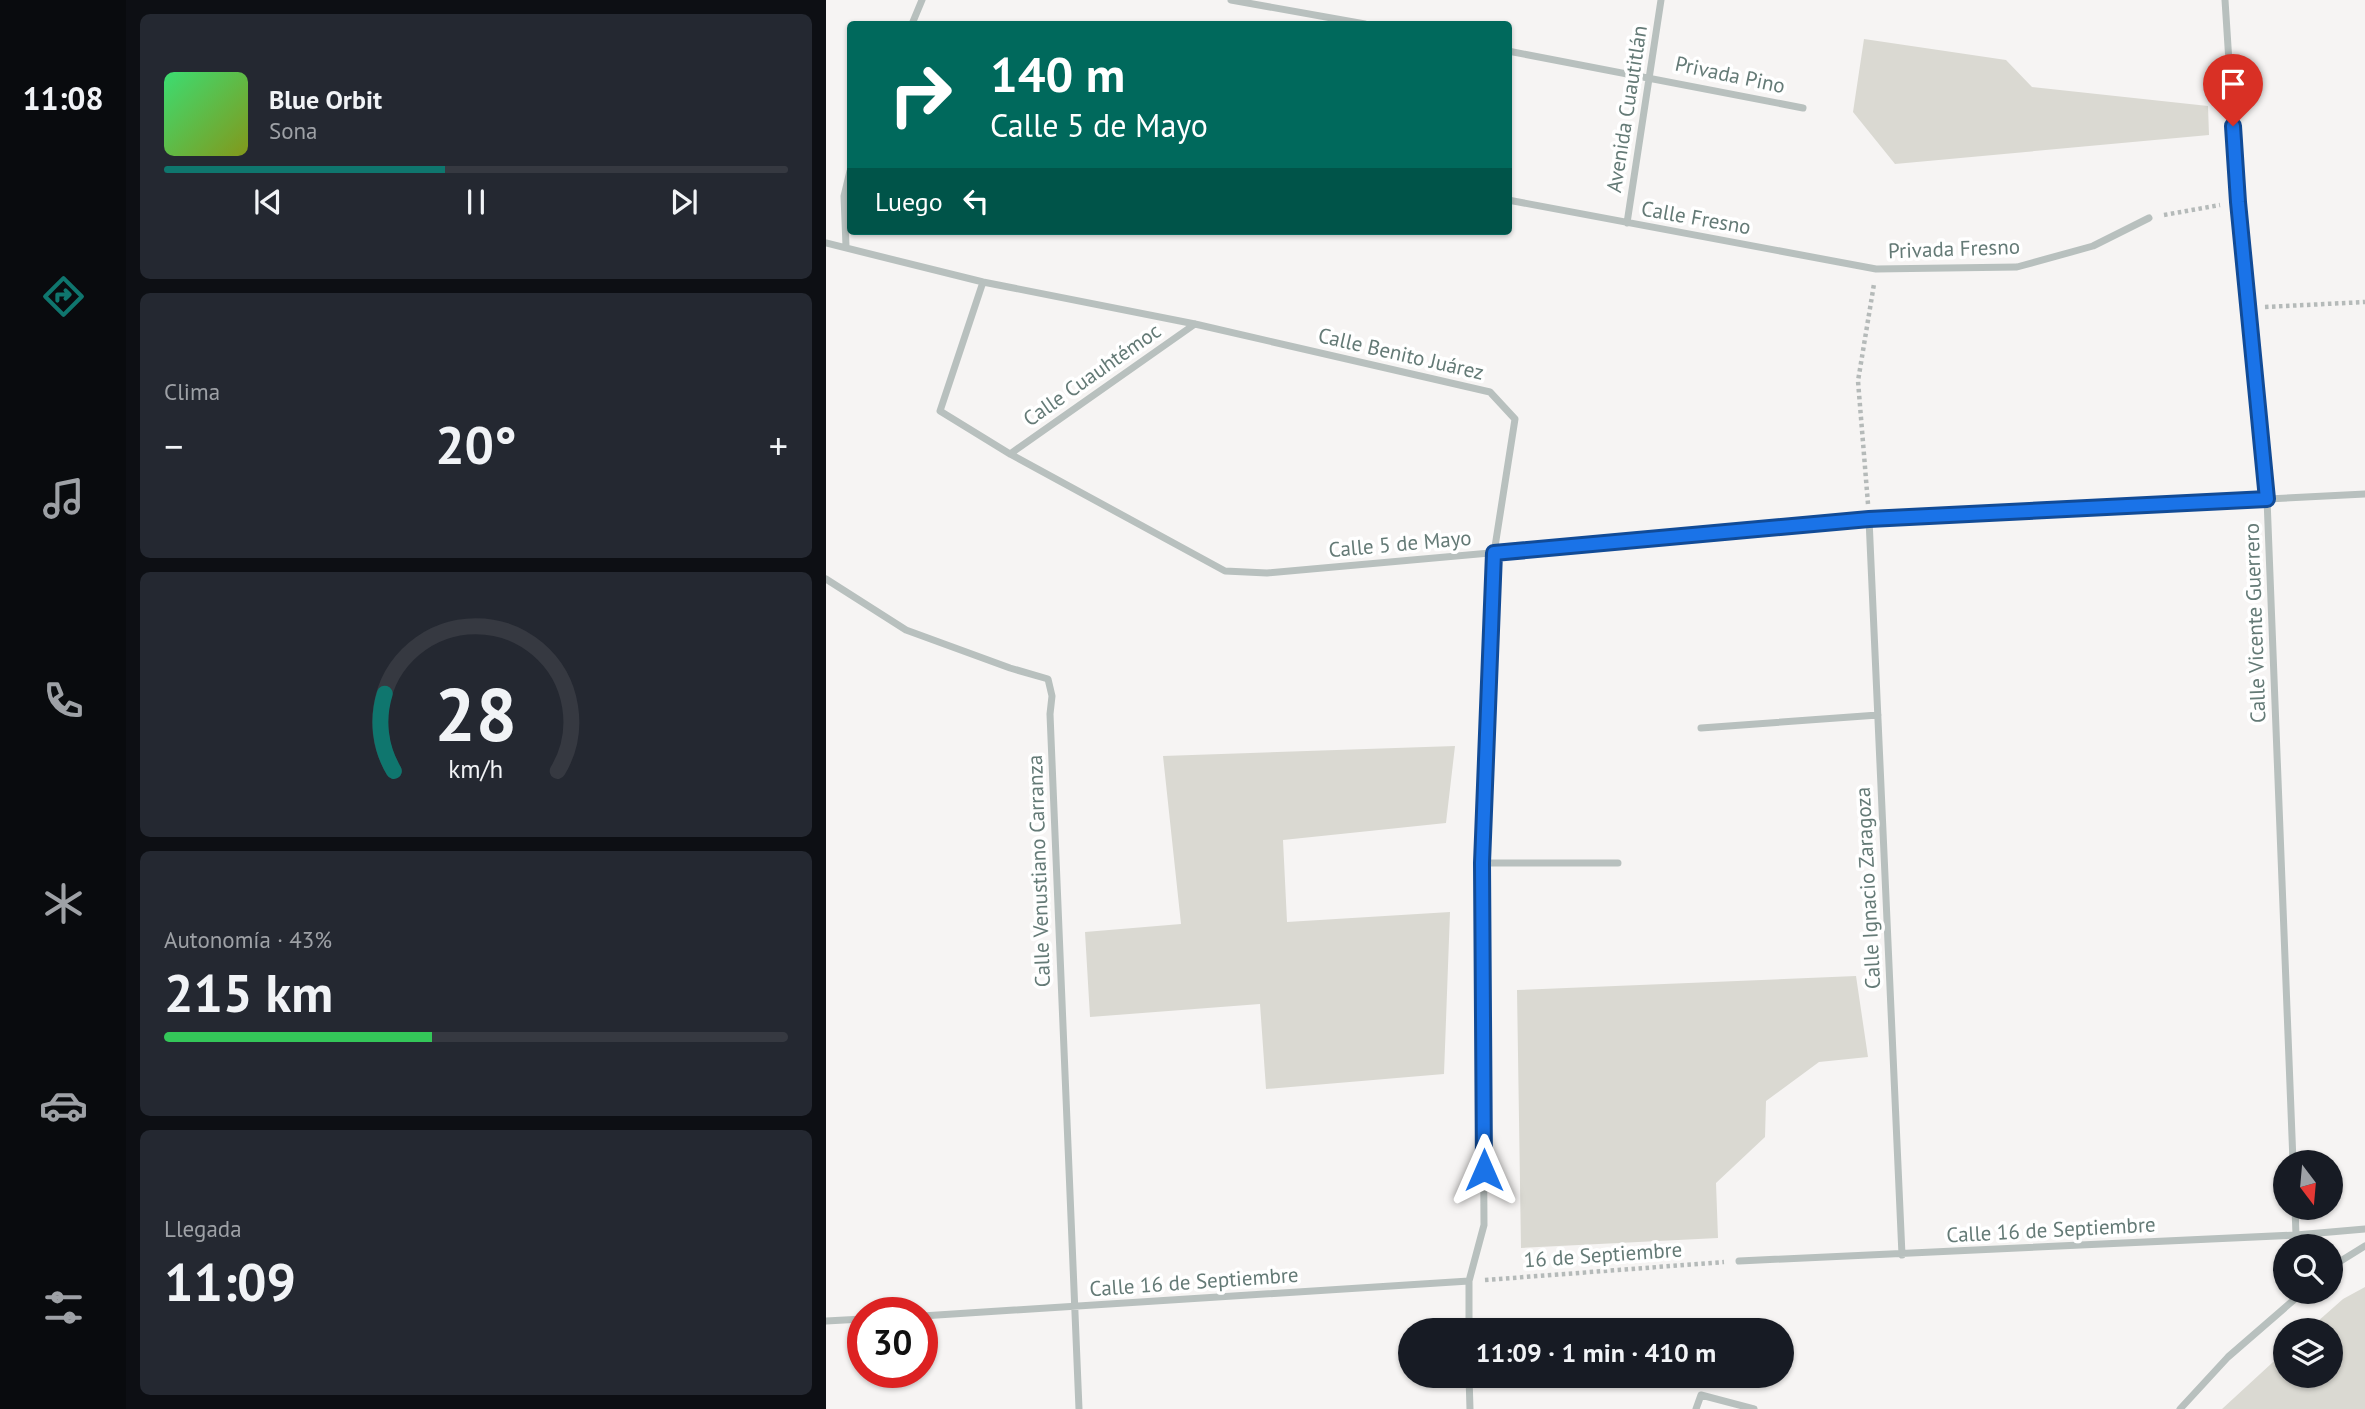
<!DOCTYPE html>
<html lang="es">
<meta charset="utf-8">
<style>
:root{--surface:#171b24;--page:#242831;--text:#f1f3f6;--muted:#9ea1a6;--line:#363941;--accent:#0f766e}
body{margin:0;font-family:"PT Sans",sans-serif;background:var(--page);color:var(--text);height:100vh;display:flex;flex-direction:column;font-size:26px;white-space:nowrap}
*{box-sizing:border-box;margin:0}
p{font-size:23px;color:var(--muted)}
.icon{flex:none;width:38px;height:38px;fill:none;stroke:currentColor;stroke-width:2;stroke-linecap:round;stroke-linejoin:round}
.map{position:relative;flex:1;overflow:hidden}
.sheet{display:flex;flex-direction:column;gap:14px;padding:14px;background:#0d0f14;width:700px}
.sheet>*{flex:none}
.top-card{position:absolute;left:21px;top:21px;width:665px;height:214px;border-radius:7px;box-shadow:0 2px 5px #0004;background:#00695c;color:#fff;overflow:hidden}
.needle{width:46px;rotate:164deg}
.buttons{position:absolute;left:1447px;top:1150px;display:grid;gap:14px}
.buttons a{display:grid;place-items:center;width:70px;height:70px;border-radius:50%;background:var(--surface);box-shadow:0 2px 5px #0004;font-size:35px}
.speed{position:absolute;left:21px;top:1297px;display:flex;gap:14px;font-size:35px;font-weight:700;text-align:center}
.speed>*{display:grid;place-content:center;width:91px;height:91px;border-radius:50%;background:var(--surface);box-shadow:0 2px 5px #0004;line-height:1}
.speed .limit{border:10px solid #d22;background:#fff;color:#111}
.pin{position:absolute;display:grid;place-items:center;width:60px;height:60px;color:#fff;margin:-72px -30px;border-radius:50% 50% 50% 0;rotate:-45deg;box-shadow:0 0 7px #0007}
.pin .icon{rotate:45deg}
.me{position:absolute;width:77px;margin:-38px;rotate:0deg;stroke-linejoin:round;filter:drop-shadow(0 0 5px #0008)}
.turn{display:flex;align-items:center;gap:24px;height:147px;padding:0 28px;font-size:32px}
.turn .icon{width:91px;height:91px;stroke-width:2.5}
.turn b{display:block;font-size:49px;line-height:60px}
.then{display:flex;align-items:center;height:66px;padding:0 28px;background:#0003;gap:14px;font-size:26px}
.big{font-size:52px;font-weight:700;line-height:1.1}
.sheet .card{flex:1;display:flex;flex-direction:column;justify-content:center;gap:10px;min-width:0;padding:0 24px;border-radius:10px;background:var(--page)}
.sheet .dial{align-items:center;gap:0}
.dial svg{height:182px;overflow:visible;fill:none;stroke:var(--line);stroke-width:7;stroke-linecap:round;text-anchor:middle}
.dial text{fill:var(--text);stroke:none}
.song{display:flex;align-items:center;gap:21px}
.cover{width:84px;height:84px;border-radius:10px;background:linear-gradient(135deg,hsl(140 70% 55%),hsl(70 70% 35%))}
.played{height:7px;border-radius:4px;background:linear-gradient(90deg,var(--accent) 45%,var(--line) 45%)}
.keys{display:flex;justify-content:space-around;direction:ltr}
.heat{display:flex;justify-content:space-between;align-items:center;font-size:38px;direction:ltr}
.charge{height:10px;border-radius:5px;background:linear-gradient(90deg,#34c759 43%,var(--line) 0)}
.trip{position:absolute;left:572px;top:1318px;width:396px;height:70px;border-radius:35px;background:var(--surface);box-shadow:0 2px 5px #0004;font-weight:700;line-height:70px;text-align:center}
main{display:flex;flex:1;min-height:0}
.dock{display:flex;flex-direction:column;width:126px;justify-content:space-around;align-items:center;background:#090b0e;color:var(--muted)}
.dock .icon{width:49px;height:49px}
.dock .current{color:var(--accent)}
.dock b{font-size:32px;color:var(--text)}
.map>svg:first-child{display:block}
.green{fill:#dad9d2}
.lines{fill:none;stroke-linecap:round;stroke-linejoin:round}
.path{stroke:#b5bab9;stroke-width:4.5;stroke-dasharray:3.5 3.5;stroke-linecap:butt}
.street{stroke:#b8c0be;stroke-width:7}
.route-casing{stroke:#114b97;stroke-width:18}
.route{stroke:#1a73e8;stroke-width:12}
.labels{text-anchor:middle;stroke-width:7;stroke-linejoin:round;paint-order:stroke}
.street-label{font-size:21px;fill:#647a76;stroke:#fff}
</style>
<main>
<nav class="dock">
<b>11:08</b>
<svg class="icon current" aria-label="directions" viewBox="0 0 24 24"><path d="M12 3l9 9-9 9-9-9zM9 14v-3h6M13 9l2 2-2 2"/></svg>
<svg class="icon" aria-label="music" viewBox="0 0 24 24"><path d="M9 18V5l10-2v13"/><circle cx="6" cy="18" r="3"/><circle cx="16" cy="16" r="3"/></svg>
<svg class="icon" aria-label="phone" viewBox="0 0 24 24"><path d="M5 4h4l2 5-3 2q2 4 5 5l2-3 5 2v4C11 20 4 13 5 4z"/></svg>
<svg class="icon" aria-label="climate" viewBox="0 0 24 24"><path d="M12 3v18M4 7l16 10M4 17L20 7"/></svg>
<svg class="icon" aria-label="car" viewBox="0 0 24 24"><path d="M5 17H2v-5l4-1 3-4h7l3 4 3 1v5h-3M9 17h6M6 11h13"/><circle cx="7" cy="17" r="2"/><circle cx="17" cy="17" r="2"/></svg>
<svg class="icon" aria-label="filters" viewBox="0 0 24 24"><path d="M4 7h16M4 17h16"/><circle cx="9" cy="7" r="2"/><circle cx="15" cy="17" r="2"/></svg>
</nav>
<section class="sheet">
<div class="card">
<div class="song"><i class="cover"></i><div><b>Blue Orbit</b><p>Sona</p></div></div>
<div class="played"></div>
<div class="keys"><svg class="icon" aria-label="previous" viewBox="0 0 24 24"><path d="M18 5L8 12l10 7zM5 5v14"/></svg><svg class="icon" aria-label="pause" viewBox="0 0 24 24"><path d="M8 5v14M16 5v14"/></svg><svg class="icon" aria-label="next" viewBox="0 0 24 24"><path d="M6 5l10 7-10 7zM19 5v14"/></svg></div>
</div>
<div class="card"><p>Clima</p>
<div class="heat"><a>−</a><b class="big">20°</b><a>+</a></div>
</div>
<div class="card dial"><svg viewBox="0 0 100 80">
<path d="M14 69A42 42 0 1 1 86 69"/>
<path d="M14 69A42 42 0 0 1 10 35" stroke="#0f766e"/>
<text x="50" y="56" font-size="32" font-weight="700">28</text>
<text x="50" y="72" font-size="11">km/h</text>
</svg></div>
<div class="card"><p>Autonomía · 43%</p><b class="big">215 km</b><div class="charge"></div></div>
<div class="card"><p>Llegada</p><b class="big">11:09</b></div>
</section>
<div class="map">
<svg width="1539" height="1409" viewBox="0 0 1539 1409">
<rect width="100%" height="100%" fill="#f6f4f3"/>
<path class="green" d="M1038 39 1180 60 1206 87 1382 106 1383 135 1069 164 1027 112Z
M629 746 620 823 457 840 461 922 624 912 618 1074 440 1089 434 1004 264 1017 259 932 355 924 337 756Z
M1030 976 1042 1057 993 1062 940 1101 939 1137 890 1183 892 1238 695 1248 691 990Z
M1539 1287V1409H1396L1459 1351 1460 1376H1505V1330H1482L1517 1299Z"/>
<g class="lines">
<path class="path" d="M1338 215 1394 205
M1439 307 1539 302
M1042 504 1032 381 1048 284
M659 1280 898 1262"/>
<path class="street" d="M405 0 539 24
M1399 0 1412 202 1441 499 1467 1162
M86 24 96 0
M682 51 977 108
M682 200 1050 269 1191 267 1267 246 1323 218
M801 223 835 0
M0 243 157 282 369 324 664 392 689 419 668 553 656 863 658 1225 643 1281V1330
M20 246 18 196 24 171
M157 282 114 411 184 454 399 571 441 573 1043 519 1539 494
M184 454 369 324
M1043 519 1076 1255
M0 579 80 630 184 668 222 679 226 696 224 714 253 1409
M875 728 1052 715
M656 863H792
M1469 1208 1470 1235
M913 1261 1470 1235 1539 1229
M1505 1267 1539 1246
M96 1316 643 1281
M0 1321 37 1319
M643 1376 644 1409
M870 1409 875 1395 928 1409
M1354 1409 1402 1357 1477 1292"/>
</g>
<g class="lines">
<g class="route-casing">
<path id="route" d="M658 1170 656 863 668 553 1043 519 1441 499 1412 202 1407 126"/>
</g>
<use href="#route" class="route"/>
</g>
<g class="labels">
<g class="street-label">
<text transform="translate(904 75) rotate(12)" y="7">Privada Pino</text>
<text transform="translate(801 109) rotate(-81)" y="7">Avenida Cuautitlán</text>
<text transform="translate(870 218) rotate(10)" y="7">Calle Fresno</text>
<text transform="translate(1128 249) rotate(-2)" y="7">Privada Fresno</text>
<text transform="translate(575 354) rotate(13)" y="7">Calle Benito Juárez</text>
<text transform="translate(266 375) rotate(-35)" y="7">Calle Cuauhtémoc</text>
<text transform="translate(574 544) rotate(-5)" y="7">Calle 5 de Mayo</text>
<text transform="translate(1429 623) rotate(-92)" y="7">Calle Vicente Guerrero</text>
<text transform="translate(213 871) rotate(-92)" y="7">Calle Venustiano Carranza</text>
<text transform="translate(1042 888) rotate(-93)" y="7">Calle Ignacio Zaragoza</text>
<text transform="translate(1225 1230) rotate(-3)" y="7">Calle 16 de Septiembre</text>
<text transform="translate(777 1255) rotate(-4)" y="7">16 de Septiembre</text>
<text transform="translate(368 1282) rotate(-4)" y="7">Calle 16 de Septiembre</text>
</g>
</g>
</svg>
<div class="buttons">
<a><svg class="needle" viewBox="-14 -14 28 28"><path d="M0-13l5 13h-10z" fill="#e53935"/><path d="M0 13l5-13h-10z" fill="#9ea1a6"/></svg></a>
<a><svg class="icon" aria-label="search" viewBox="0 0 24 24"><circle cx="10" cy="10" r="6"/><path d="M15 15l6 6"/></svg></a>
<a><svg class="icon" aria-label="layers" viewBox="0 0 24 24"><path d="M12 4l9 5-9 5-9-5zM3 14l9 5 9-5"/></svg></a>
</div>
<div class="speed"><div class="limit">30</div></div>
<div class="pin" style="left:1407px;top:126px;background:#d93025"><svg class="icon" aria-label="arrive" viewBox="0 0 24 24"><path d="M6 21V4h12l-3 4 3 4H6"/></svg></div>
<svg class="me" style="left:658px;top:1170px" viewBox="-20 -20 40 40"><path d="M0-17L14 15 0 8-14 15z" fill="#1a73e8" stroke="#fff" stroke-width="4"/></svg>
<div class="trip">11:09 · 1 min · 410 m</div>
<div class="top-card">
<div class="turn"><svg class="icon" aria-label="right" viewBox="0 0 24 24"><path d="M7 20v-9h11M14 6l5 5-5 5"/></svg><div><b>140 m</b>Calle 5 de Mayo</div></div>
<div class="then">Luego<svg class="icon" aria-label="left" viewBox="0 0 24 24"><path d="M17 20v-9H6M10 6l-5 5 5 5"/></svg></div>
</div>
</div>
</main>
